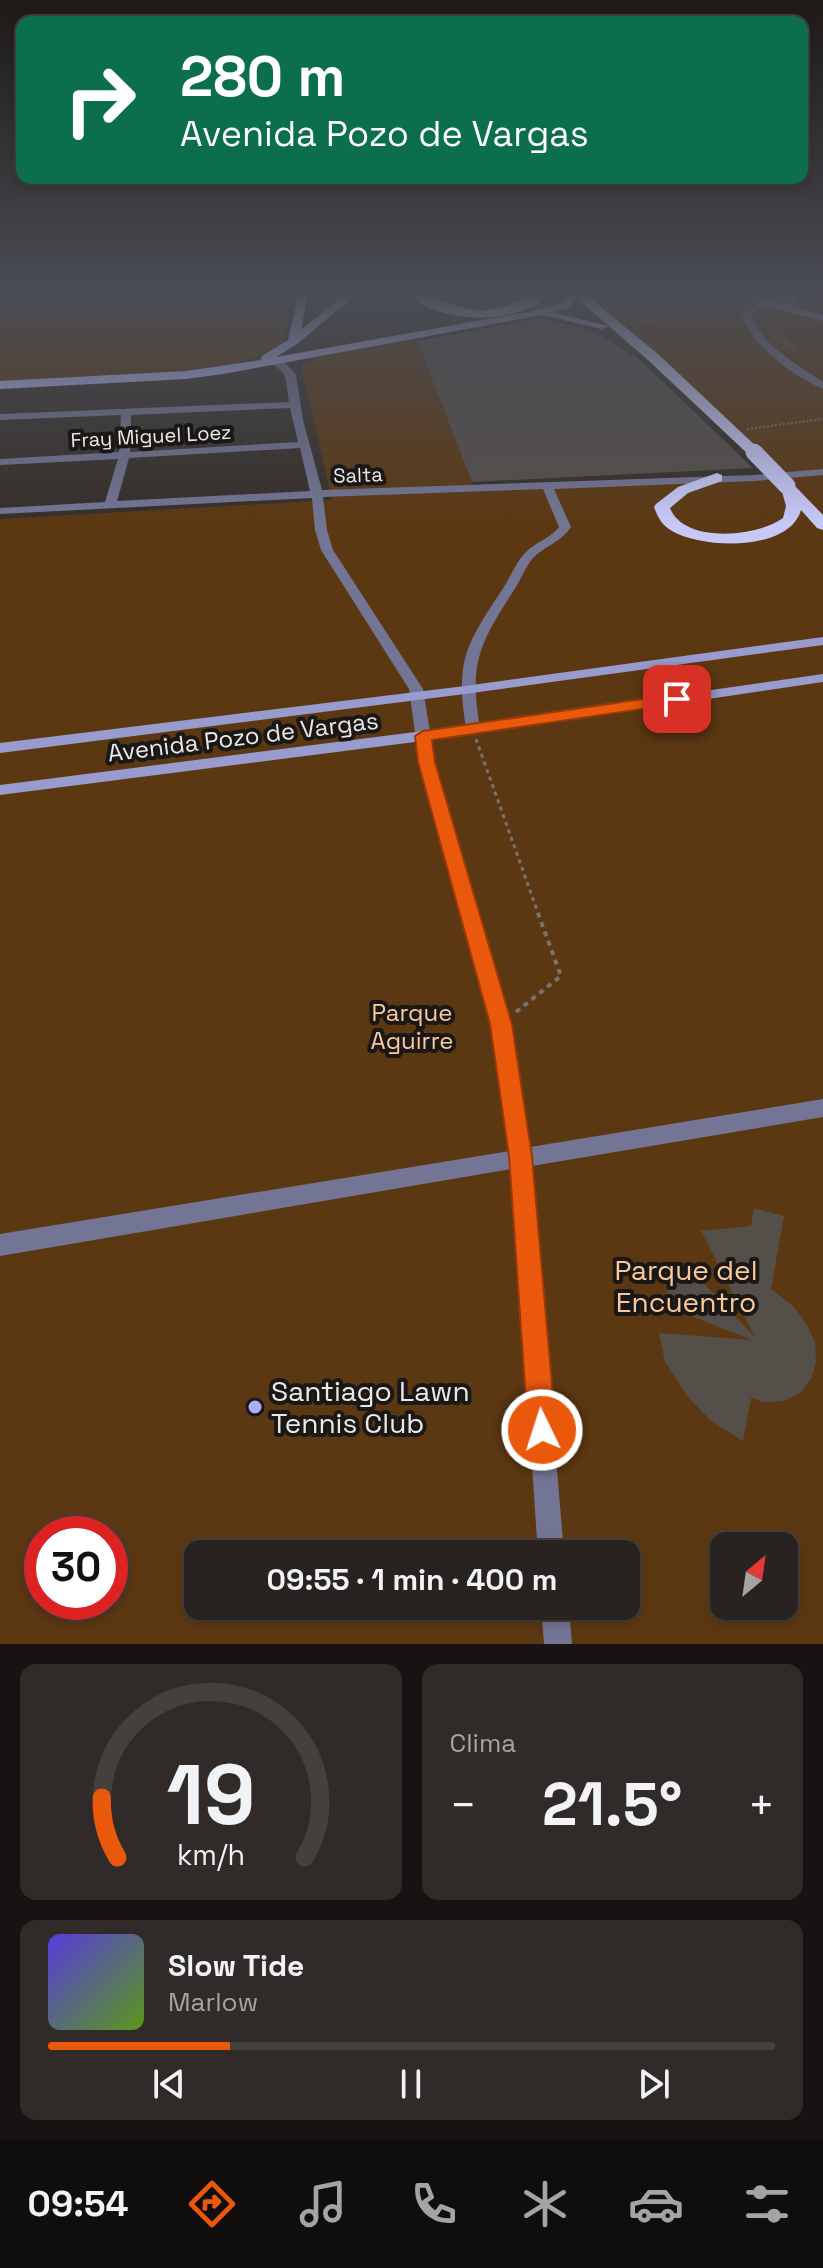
<!DOCTYPE html>
<html lang="es">
<meta charset="utf-8">
<style>
:root{--surface:#282320;--page:#302b29;--text:#f1f3f6;--muted:#a5a4a5;--line:#44403e;--accent:#ea580c}
body{margin:0;font-family:"Space Grotesk",sans-serif;background:var(--page);color:var(--text);height:100vh;display:flex;flex-direction:column;font-size:30px;white-space:nowrap}
*{box-sizing:border-box;margin:0}
p{font-size:26px;color:var(--muted)}
.icon{flex:none;width:44px;height:44px;fill:none;stroke:currentColor;stroke-width:2;stroke-linecap:round;stroke-linejoin:round}
.map{position:relative;height:1644px;overflow:hidden}
.sheet{display:flex;flex-direction:column;gap:20px;padding:20px;background:#161312;flex:1}
.sheet>*{flex:none}
.banner{position:absolute;left:16px;top:16px;width:792px;height:168px;border-radius:16px;box-shadow:0 4px 12px #0003,0 0 0 2px var(--line);background:#0b6e4f;color:#fff;overflow:hidden}
.needle{width:52px;rotate:29deg}
.controls{position:absolute;left:710px;top:1532px;display:grid;gap:16px}
.controls a{display:grid;place-items:center;width:88px;height:88px;border-radius:16px;background:var(--surface);box-shadow:0 4px 12px #0003,0 0 0 2px var(--line);font-size:40px}
.speed{position:absolute;left:24px;top:1516px;display:flex;gap:16px;font-size:40px;font-weight:700;text-align:center}
.speed>*{display:grid;place-content:center;width:104px;height:104px;border-radius:50%;background:var(--surface);box-shadow:0 4px 12px #0003,0 0 0 2px var(--line);line-height:1}
.speed .limit{border:12px solid #d22;background:#fff;color:#111}
.pin{position:absolute;display:grid;place-items:center;width:68px;height:68px;color:#fff;margin:-34px;border-radius:16px;box-shadow:0 4px 12px #0006}
.me{position:absolute;width:88px;margin:-44px;rotate:356deg;stroke-linejoin:round;filter:drop-shadow(0 0 6px #0008)}
.turn{display:flex;align-items:center;gap:28px;height:168px;padding:0 32px;font-size:36px}
.turn .icon{width:104px;height:104px;stroke-width:2.5}
.turn b{display:block;font-size:56px;line-height:68px}
.big{font-size:60px;font-weight:800;line-height:1.1}
.sheet .card{flex:1;display:flex;flex-direction:column;justify-content:center;gap:12px;min-width:0;padding:0 28px;border-radius:16px;background:var(--page)}
.sheet .dial{align-items:center;gap:0}
.dial svg{height:208px;overflow:visible;fill:none;stroke:var(--line);stroke-width:7;stroke-linecap:round;text-anchor:middle}
.dial text{fill:var(--text);stroke:none}
.song{display:flex;align-items:center;gap:24px}
.cover{width:96px;height:96px;border-radius:12px;background:linear-gradient(135deg,hsl(250 70% 55%),hsl(90 70% 35%))}
.played{height:8px;border-radius:4px;background:linear-gradient(90deg,var(--accent) 25%,var(--line) 25%)}
.keys{display:flex;justify-content:space-around;direction:ltr}
.heat{display:flex;justify-content:space-between;align-items:center;font-size:44px;direction:ltr}
.sheet .tiles{flex:1;display:grid;gap:20px;grid-template-columns:1fr 1fr}
.card:last-child{grid-column:span 2}
.trip{position:absolute;left:184px;top:1540px;width:456px;height:80px;border-radius:16px;background:var(--surface);box-shadow:0 4px 12px #0003,0 0 0 2px var(--line);font-weight:800;line-height:80px;text-align:center}
.tabs{display:flex;height:128px;justify-content:space-around;align-items:center;background:#100e0d;color:var(--muted)}
.tabs .icon{width:56px;height:56px}
.tabs .active{color:var(--accent)}
.tabs b{font-size:36px;color:var(--text)}
.map>svg:first-child{display:block}
.green{fill:#5c3812;fill-rule:evenodd}
.building{fill:#554f4a}
.lines{fill:none;stroke-linecap:round;stroke-linejoin:round}
.path-far2{stroke:#78736f;stroke-width:2;stroke-dasharray:2 2;stroke-linecap:butt}
.path-far1{stroke:#78736f;stroke-width:3;stroke-dasharray:4 4;stroke-linecap:butt}
.path{stroke:#78736f;stroke-width:4;stroke-dasharray:5 5;stroke-linecap:butt}
.minor{fill:#737594;fill-rule:evenodd}
.secondary{fill:#989bcd;fill-rule:evenodd}
.primary{fill:#b5b9f9;fill-rule:evenodd}
.trunk{fill:#c6c9f8;fill-rule:evenodd}
.trunk-bridge{stroke:#c6c9f8;stroke-width:17}
.route{fill:#ea580c;stroke:#983908;stroke-width:2}
.poi-dot{fill:#abaffb;stroke:#1a1816;stroke-width:3}
.labels{text-anchor:middle;stroke-width:8;stroke-linejoin:round;paint-order:stroke}
.far-street-label{font-size:20px;fill:#ece8e5;stroke:#1a1816}
.street-label{font-size:24px;fill:#ece8e5;stroke:#1a1816}
.park-label{font-size:24px;fill:#fbc99c;stroke:#1a1816}
.near-park-label{font-size:28px;fill:#fbc99c;stroke:#1a1816}
.near-poi-label{font-size:28px;fill:#ece8e5;stroke:#1a1816;text-anchor:start}
</style>
<div class="map">
<svg width="823" height="1644" viewBox="0 0 823 1644">
<rect width="100%" height="100%" fill="#352f2a"/>
<path class="green" d="M0 294H290L284 342C237 374 178 372 123 375 82 378 41 380 0 382Z
M589 294H823V1644H0V519L332 500 301 366C332 345 379 344 415 337L475 489 791 478ZM42 1534H110V1602H42ZM724 1546H784V1606H724ZM198 1554H626V1606H198Z"/>
<path class="building" d="M542 318 591 330 640 360 753 468 472 482 417 341Z
M754 1208 784 1216 771 1289 793 1306 806 1323 815 1342 816 1362 811 1379 800 1393 784 1401 764 1402 751 1398 743 1441 710 1420 688 1397 665 1362 659 1333 752 1340 664 1305 668 1291 688 1267 755 1337 701 1231 751 1226Z"/>
<g class="lines">
<path class="path-far2" d="M743 294 746 303
M818 294 823 299
M715 313 703 311 692 315 709 317 737 311
M764 316 766 323 795 351
M632 323 692 315
M747 429 823 419"/>
<path class="path-far1" d="M476 739 537 910"/>
<path class="path" d="M516 1012 561 976 536 908"/>
<path class="minor" d="M763 300 766 301V305L751 316C764 348 796 363 823 382V389C791 375 754 348 742 315Z
M265 355 285 363 296 374 303 420 322 490 754 475 823 469V475L754 481 554 489 571 527C561 542 545 546 533 558 525 567 521 580 514 590 479 645 469 662 480 728L473 733 466 728C455 661 466 644 502 590 510 578 515 564 525 553 535 542 550 539 559 527L543 489 323 497 327 530 333 550 423 689 435 762 510 1024 530 1147 823 1099V1117L532 1166 564 1554H538L512 1169 0 1256V1234L510 1151 492 1024 419 762 409 689 321 550 315 530 312 498 0 514V508L105 502 118 459 0 465V459L119 452 121 415 0 420V414L289 402C285 375 289 371 262 360L260 358ZM290 408 298 442 130 452 131 415ZM300 448 310 491 117 501 129 458Z
M541 1606H569L572 1644H544Z"/>
<path class="secondary" d="M760 294H769L764 299 776 304 788 302 777 294H787L798 302 792 306 823 315V321L768 307 755 299Z
M823 637V645L465 694 0 753V743L465 686Z
M823 674V682L423 741 0 795V785L423 731Z"/>
<path class="primary" d="M298 294H308L301 330 345 294H357L297 344 276 357 527 312 560 304 570 294H581L568 308 551 312 608 326 602 329 542 315 223 374 186 379 0 389V381L186 371 261 360 262 356 288 340Z"/>
<path class="trunk" d="M407 294C433 294 455 310 482 310 509 309 528 294 551 294 516 326 443 325 407 294Z
M572 294H585L658 354 759 449V455H749L648 360Z
M717 473 722 475V481L688 493 670 508C684 544 757 537 783 518L786 506 781 488 789 483 794 485 823 515V530L817 528 801 510C789 552 703 549 672 531 662 525 658 518 654 507L656 504 678 487Z"/>
<path class="trunk-bridge" d="M754 452 787 486"/>
</g>
<linearGradient id="sky" x2="0" y2="1"><stop stop-color="#1d1a17"/><stop offset="0.56" stop-color="#4b4d55"/><stop offset="1" stop-color="#4b4d55" stop-opacity="0"/></linearGradient>
<rect width="823" height="524" fill="url(#sky)"/>
<path class="route" d="M677 694 683 696V703L432 740 435 762 512 1024 532 1156 556 1430 552 1440 542 1444 532 1440 528 1430 509 1156 490 1024 418 762 415 736 423 731Z"/>
<circle class="poi-dot" cx="255" cy="1407" r="8"/>
<g class="labels">
<g class="far-street-label">
<text transform="translate(151 436) rotate(-3)" y="7">Fray Miguel Loez</text>
<text transform="translate(358 475) rotate(-2)" y="7">Salta</text>
</g>
<g class="street-label">
<text transform="translate(243 737) rotate(-7)" y="8">Avenida Pozo de Vargas</text>
</g>
<g class="park-label">
<text x="412" y="1021">Parque<tspan x="412" dy="28">Aguirre</tspan></text>
</g>
<g class="near-park-label">
<text x="686" y="1280">Parque del<tspan x="686" dy="32">Encuentro</tspan></text>
</g>
<g class="near-poi-label">
<text x="271" y="1401">Santiago Lawn<tspan x="271" dy="32">Tennis Club</tspan></text>
</g>
</g>
</svg>
<div class="controls">
<a><svg class="needle" viewBox="-14 -14 28 28"><path d="M0-13l5 13h-10z" fill="#e53935"/><path d="M0 13l5-13h-10z" fill="#a5a4a5"/></svg></a>
</div>
<div class="speed"><div class="limit">30</div></div>
<div class="pin" style="left:677px;top:699px;background:#d93025"><svg class="icon" aria-label="arrive" viewBox="0 0 24 24"><path d="M6 21V4h12l-3 4 3 4H6"/></svg></div>
<svg class="me" style="left:542px;top:1430px" viewBox="-20 -20 40 40"><circle r="17" fill="#ea580c" stroke="#fff" stroke-width="3"/><path d="M0-11L8 9 0 5-8 9z" fill="#fff"/></svg>
<div class="trip">09:55 · 1 min · 400 m</div>
<div class="banner">
<div class="turn"><svg class="icon" aria-label="right" viewBox="0 0 24 24"><path d="M7 20v-9h11M14 6l5 5-5 5"/></svg><div><b>280 m</b>Avenida Pozo de Vargas</div></div>
</div>
</div>
<section class="sheet">
<div class="tiles">
<div class="card dial"><svg viewBox="0 0 100 80">
<path d="M14 69A42 42 0 1 1 86 69"/>
<path d="M14 69A42 42 0 0 1 8 46" stroke="#ea580c"/>
<text x="50" y="56" font-size="32" font-weight="700">19</text>
<text x="50" y="72" font-size="11">km/h</text>
</svg></div>
<div class="card"><p>Clima</p>
<div class="heat"><a>−</a><b class="big">21.5°</b><a>+</a></div>
</div>
<div class="card">
<div class="song"><i class="cover"></i><div><b>Slow Tide</b><p>Marlow</p></div></div>
<div class="played"></div>
<div class="keys"><svg class="icon" aria-label="previous" viewBox="0 0 24 24"><path d="M18 5L8 12l10 7zM5 5v14"/></svg><svg class="icon" aria-label="pause" viewBox="0 0 24 24"><path d="M8 5v14M16 5v14"/></svg><svg class="icon" aria-label="next" viewBox="0 0 24 24"><path d="M6 5l10 7-10 7zM19 5v14"/></svg></div>
</div>
</div>
</section>
<nav class="tabs">
<b>09:54</b>
<svg class="icon active" aria-label="directions" viewBox="0 0 24 24"><path d="M12 3l9 9-9 9-9-9zM9 14v-3h6M13 9l2 2-2 2"/></svg>
<svg class="icon" aria-label="music" viewBox="0 0 24 24"><path d="M9 18V5l10-2v13"/><circle cx="6" cy="18" r="3"/><circle cx="16" cy="16" r="3"/></svg>
<svg class="icon" aria-label="phone" viewBox="0 0 24 24"><path d="M5 4h4l2 5-3 2q2 4 5 5l2-3 5 2v4C11 20 4 13 5 4z"/></svg>
<svg class="icon" aria-label="climate" viewBox="0 0 24 24"><path d="M12 3v18M4 7l16 10M4 17L20 7"/></svg>
<svg class="icon" aria-label="car" viewBox="0 0 24 24"><path d="M5 17H2v-5l4-1 3-4h7l3 4 3 1v5h-3M9 17h6M6 11h13"/><circle cx="7" cy="17" r="2"/><circle cx="17" cy="17" r="2"/></svg>
<svg class="icon" aria-label="filters" viewBox="0 0 24 24"><path d="M4 7h16M4 17h16"/><circle cx="9" cy="7" r="2"/><circle cx="15" cy="17" r="2"/></svg>
</nav>
